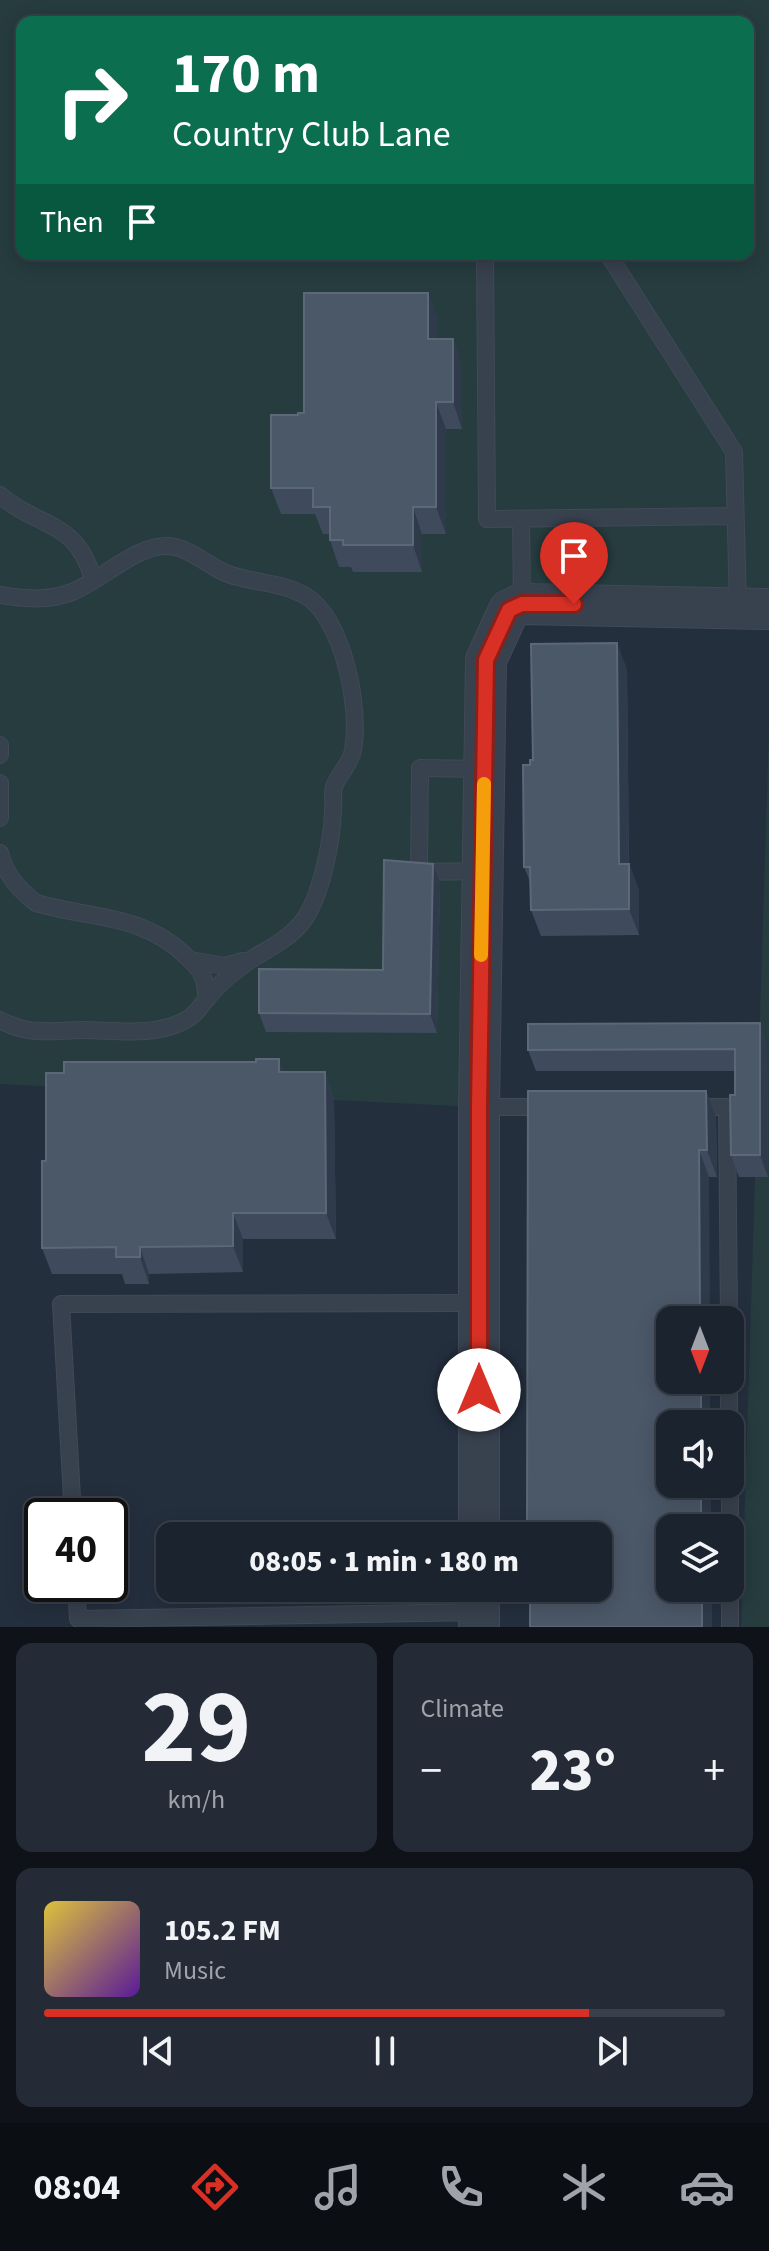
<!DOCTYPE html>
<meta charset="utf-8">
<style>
:root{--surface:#1b232e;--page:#242b36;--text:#f1f3f6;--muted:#a0a4aa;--line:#39404a;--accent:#d93025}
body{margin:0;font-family:"Source Sans 3",sans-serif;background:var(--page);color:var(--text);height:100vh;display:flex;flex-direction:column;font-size:30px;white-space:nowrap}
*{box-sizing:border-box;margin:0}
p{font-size:26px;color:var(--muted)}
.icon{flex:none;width:44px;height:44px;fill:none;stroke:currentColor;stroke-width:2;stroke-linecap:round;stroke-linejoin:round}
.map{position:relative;height:1627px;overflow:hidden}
.drawer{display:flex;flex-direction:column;gap:16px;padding:16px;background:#0f1319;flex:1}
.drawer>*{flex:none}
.banner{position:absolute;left:16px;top:16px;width:738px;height:244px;border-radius:16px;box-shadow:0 4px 20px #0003,0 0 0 2px var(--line);background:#0b6e4f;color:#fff;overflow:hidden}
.needle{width:52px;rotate:180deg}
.buttons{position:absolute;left:656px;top:1306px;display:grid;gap:16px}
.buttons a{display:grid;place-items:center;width:88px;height:88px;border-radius:16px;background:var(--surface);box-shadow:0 4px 20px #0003,0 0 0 2px var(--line);font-size:40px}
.speed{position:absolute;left:24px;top:1498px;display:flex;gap:16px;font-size:40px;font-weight:700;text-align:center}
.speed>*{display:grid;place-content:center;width:104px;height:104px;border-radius:50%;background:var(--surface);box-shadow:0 4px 20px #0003,0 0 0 2px var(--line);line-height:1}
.speed .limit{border:4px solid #111;border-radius:12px;background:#fff;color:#111}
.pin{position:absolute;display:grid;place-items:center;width:68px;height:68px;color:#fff;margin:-82px -34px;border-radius:50% 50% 50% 0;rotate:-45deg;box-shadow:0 0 8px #0007}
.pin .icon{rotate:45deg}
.me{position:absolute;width:88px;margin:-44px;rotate:0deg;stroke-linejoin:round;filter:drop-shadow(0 0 6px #0008)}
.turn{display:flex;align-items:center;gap:28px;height:168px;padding:0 24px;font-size:36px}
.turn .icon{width:104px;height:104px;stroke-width:2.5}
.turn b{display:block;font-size:56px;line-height:68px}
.then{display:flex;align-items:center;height:76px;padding:0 24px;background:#0003;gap:16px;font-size:30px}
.big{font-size:60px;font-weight:800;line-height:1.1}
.drawer .widget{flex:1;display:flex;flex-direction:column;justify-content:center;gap:12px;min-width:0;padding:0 28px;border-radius:16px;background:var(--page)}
.drawer .dial{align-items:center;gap:0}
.dial b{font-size:104px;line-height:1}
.song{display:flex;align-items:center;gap:24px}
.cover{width:96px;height:96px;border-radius:12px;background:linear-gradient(135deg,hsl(50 70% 55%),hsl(270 70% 35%))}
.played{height:8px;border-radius:4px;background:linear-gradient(90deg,var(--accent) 80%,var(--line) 80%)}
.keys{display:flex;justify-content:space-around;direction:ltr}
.heat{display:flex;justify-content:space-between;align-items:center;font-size:44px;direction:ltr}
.drawer .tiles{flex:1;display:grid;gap:16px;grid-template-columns:1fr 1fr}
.widget:last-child{grid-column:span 2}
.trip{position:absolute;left:156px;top:1522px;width:456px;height:80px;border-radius:16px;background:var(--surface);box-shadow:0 4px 20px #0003,0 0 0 2px var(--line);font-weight:800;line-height:80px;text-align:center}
.menu{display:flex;height:128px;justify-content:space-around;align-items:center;background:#0b0e12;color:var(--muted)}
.menu .icon{width:56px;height:56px}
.menu .current{color:var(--accent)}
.menu b{font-size:36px;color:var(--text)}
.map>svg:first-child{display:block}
.green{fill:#263c3f;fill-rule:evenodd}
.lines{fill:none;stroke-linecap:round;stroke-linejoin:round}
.service-casing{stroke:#414a57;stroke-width:18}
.tertiary-casing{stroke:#414a57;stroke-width:42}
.service{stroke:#38414e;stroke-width:16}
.tertiary{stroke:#38414e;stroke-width:40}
.wall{fill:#3f4b5c}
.shaded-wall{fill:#2f3b4b}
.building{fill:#4b5868;stroke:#5c6777;stroke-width:2}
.route-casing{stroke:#8d1f18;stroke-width:20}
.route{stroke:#d93025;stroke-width:14}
.slow{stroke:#f59e0b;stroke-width:14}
</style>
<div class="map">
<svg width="769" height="1627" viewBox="0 0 769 1627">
<rect width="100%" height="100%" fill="#242f3e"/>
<path class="green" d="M0 0H769V609L505 623 478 1107 0 1084ZM22 22H748V254H22Z
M769 728V1627H741Z"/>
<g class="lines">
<g class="service-casing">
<path id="service" d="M485 254 487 519 736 516
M608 254 734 452 738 608
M0 495C39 529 76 519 93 579
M521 519 522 604
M0 595C24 599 49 601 72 592 102 581 141 539 175 547 194 551 210 567 228 574 253 583 281 582 304 595 343 616 361 709 353 750 351 764 338 774 334 787 332 794 334 804 333 811 332 841 321 897 303 921 291 937 272 947 255 957 238 968 222 981 209 996 200 1006 196 1015 184 1021 154 1037 114 1030 82 1030 64 1030 46 1033 28 1030 18 1028 9 1025 0 1020
M0 745V755
M0 783V818
M0 853C5 874 19 890 36 903 90 919 141 913 186 956 192 962 199 967 202 975 206 982 205 991 207 999
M483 871 419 872 420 768 484 769
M190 960 225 966 243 961
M479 1107H547
M694 1107H727L729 1320
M729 1380V1424
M730 1484V1528
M73 1516 61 1304 478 1303
M730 1554V1627
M76 1584 78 1619 478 1612"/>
</g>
<g class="tertiary-casing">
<path id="tertiary" d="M479 1536V1107L486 660 509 610 522 604 769 609
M479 1588V1627"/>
</g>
<use href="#service" class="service"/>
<use href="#tertiary" class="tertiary"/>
</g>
<path class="wall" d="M428 293 438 320V339H453L462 365V429H446V534H422V572H353L351 567H339L330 540V534H323L315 514H281L271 488 298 415 304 413Z
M627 669 629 864 639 890V935L541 936 531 910V884L524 867 530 765Z
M440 883 437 1033 266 1032 259 1013 383 970Z
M767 1044 768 1177H739L731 1155 735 1095V1071H536L528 1050Z
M279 1059 284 1072H325L334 1099 336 1239H243V1272L149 1274V1284H125L122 1274H52L42 1248 46 1161 64 1073 256 1062Z
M706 1091 716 1118 717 1177H709L670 1380H710V1424H670V1588H711L712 1627H530Z"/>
<path class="shaded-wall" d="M428 293 438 320V365L428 339Z
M453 339 462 365V429L453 402Z
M436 402 446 429V534L436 507Z
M413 507 422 534V572L413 545Z
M617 643 627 669 629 890 619 864Z
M433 864 440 883 437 1033 430 1014Z
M629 864 639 890V935L629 909Z
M760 1023 767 1044 768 1177 760 1155Z
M279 1059 289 1085 279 1072Z
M325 1072 334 1099 336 1239 326 1213Z
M706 1091 716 1118 717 1177 707 1150Z
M699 1150 709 1177 710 1320H700Z
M233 1213 243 1239V1272L233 1246Z
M140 1247 149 1274V1284L140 1257Z
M701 1380H710V1424H701Z
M701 1484H711V1528H701Z
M702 1588H711L712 1627H702Z"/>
<path class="building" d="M304 293H428V339H453V402H436V507H413V545H343V540H330V507H313V488H271V415H298V413H304Z
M617 643 619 864H629V909L531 910 530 867H524L523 765H530V760H533L531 644Z
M384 860 433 864 430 1014 259 1013V969L383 970Z
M760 1023V1155H731L730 1095H735V1049L528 1050V1024Z
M256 1059H279V1072H325L326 1213H233V1246L140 1247V1257H116V1247L42 1248V1161H46V1073H64V1062H256Z
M528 1091H706L707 1150H699L700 1320H670V1380H701V1424H670V1484H701V1528H670V1588H702V1627H530V1588H598V1536H527Z"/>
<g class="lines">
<g class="route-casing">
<path id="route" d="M479 1390V1107L486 660 509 610 522 604H574"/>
</g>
<use href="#route" class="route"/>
<path class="slow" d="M481 955 484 784"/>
</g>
</svg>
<div class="buttons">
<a><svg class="needle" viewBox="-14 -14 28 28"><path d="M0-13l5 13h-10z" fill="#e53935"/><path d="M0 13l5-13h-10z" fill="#a0a4aa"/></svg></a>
<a><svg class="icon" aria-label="sound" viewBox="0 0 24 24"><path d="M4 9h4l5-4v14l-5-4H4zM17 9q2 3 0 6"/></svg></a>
<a><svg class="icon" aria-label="layers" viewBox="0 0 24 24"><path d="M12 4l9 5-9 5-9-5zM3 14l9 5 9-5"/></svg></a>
</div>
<div class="speed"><div class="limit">40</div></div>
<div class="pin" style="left:574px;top:604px;background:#d93025"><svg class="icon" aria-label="arrive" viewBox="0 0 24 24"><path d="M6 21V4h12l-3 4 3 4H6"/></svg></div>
<svg class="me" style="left:479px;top:1390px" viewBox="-20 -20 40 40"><circle r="19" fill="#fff"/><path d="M0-13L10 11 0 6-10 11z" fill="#d93025"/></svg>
<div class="trip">08:05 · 1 min · 180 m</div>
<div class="banner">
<div class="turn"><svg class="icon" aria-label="right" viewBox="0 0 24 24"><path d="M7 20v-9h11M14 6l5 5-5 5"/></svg><div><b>170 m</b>Country Club Lane</div></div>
<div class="then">Then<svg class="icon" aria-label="arrive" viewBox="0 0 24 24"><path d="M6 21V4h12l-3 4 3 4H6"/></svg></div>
</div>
</div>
<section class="drawer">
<div class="tiles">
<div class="widget dial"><b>29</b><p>km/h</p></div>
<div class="widget"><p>Climate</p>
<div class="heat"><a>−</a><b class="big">23°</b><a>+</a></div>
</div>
<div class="widget">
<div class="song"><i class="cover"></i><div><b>105.2 FM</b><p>Music</p></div></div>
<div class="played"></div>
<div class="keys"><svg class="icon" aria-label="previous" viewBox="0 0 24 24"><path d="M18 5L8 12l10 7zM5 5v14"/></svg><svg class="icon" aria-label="pause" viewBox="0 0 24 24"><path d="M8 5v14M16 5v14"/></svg><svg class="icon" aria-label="next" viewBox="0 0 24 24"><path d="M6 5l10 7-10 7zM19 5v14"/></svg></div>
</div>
</div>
</section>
<nav class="menu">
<b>08:04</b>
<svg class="icon current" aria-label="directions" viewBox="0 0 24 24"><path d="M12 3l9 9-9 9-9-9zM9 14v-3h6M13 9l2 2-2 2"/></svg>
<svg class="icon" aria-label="music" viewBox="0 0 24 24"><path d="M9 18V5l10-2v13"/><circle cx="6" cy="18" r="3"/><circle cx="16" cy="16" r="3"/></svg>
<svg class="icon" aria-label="phone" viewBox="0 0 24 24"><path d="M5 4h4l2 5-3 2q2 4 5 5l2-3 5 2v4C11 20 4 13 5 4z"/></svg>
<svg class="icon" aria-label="climate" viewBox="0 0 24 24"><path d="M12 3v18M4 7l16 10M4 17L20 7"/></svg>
<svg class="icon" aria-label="car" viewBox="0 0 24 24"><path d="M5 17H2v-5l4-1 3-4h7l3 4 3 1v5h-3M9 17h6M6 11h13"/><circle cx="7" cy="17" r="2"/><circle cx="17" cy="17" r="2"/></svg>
</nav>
